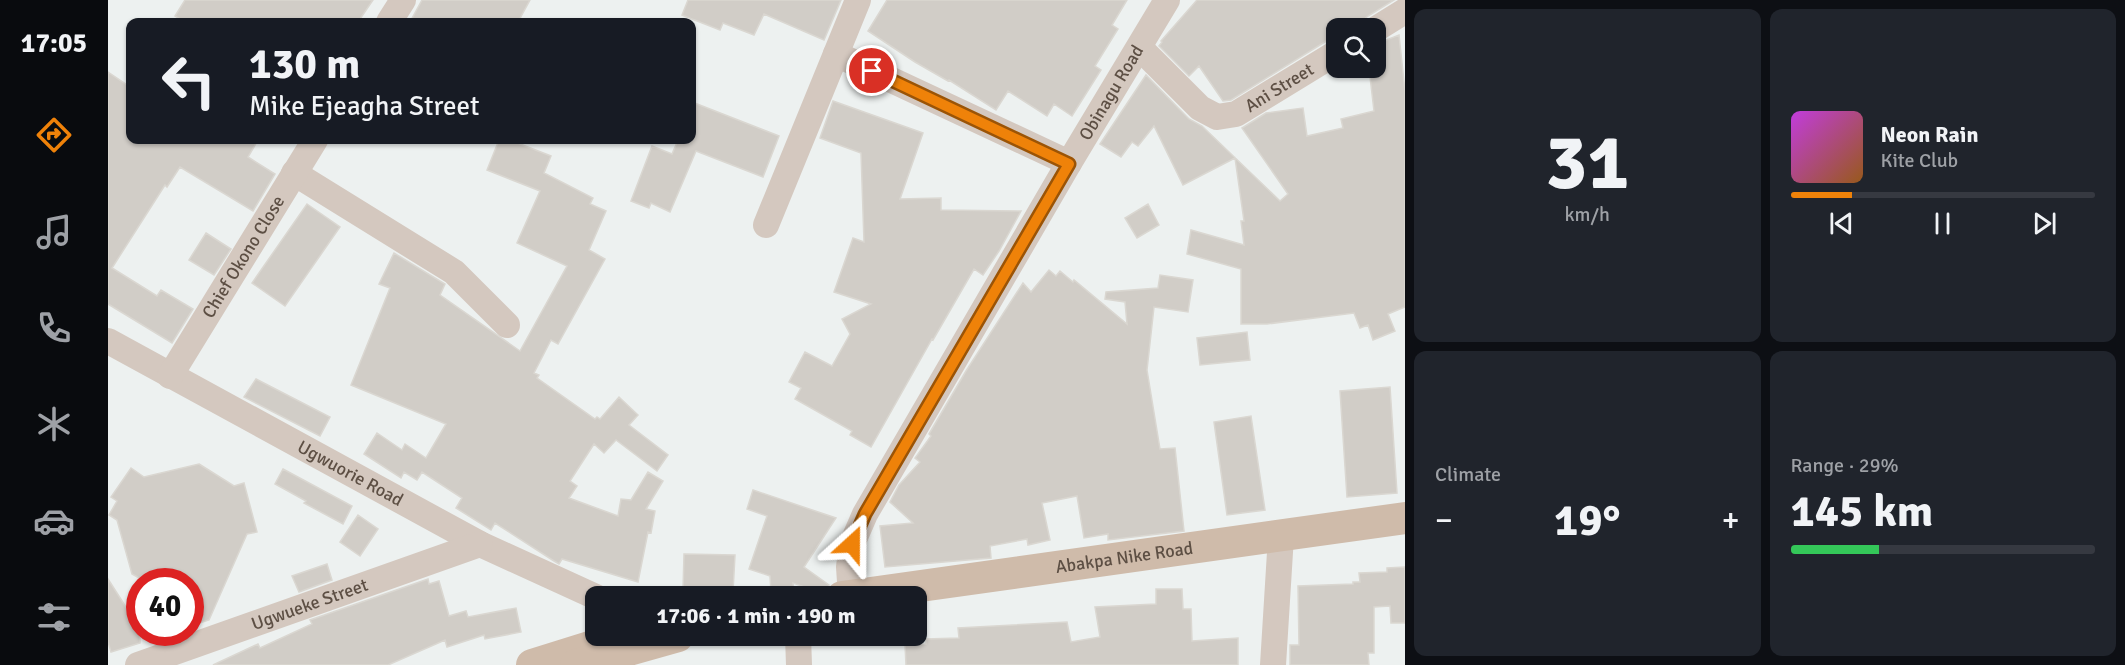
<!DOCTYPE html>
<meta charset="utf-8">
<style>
:root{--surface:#171b24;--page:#20242c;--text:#f1f3f6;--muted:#9ea1a6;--line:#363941;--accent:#ef8209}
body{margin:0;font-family:Signika,sans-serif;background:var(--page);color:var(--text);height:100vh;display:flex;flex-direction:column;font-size:22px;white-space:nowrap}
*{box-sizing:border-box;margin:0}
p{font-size:20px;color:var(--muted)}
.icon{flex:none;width:33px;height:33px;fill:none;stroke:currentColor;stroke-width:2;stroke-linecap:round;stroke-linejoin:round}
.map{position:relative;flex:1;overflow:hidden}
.sheet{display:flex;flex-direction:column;gap:9px;padding:9px;background:#0d0f14;width:720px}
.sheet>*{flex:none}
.top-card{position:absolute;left:18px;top:18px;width:570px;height:126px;border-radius:12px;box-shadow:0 2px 4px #0004;background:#171b24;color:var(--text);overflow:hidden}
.fabs{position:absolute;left:1218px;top:18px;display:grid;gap:12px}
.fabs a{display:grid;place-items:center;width:60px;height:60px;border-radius:12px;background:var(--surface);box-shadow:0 2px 4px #0004;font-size:30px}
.speed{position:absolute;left:18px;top:568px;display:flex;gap:12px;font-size:30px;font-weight:700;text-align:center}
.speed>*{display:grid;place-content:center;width:78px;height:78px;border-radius:50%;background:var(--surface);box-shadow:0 2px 4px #0004;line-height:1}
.speed .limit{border:9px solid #d22;background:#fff;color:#111}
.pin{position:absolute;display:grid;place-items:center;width:51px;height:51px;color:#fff;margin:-26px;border:3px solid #fff;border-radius:50%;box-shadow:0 2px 6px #0007}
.me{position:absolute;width:66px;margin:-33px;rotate:24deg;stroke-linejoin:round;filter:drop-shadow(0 0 4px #0008)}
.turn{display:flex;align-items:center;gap:21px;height:126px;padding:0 24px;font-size:27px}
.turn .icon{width:78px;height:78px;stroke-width:2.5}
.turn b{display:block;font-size:42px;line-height:51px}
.big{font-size:45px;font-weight:700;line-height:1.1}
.sheet .widget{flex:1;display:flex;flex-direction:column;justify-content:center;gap:9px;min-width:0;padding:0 21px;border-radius:12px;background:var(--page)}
.sheet .dial{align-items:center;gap:0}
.dial b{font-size:78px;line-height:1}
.song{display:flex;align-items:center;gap:18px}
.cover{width:72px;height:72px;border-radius:9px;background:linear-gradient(135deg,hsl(290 70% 55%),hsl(30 70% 35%))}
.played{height:6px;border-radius:3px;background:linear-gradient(90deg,var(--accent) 20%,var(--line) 20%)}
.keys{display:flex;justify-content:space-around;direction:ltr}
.heat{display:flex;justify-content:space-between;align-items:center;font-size:33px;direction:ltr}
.charge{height:9px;border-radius:4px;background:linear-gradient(90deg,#34c759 29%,var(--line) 0)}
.sheet .tiles{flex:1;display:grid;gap:9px;grid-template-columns:repeat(2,1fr)}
.trip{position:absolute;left:477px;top:586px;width:342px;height:60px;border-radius:12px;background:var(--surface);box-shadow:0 2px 4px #0004;font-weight:700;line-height:60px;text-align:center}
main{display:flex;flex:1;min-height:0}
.menu{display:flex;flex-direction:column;width:108px;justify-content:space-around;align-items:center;background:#090b0e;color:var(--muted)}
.menu .icon{width:42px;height:42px}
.menu .current{color:var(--accent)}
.menu b{font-size:27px;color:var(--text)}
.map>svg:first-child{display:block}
.building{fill:#d1cdc7;stroke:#dad7d1;stroke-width:1.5}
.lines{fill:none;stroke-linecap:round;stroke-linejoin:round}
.minor{stroke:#d4c8bf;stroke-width:26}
.major{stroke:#cfbbaa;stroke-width:32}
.route-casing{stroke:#9b5406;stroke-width:15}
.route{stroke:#ef8209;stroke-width:10}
.labels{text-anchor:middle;stroke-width:4.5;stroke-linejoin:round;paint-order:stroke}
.street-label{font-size:18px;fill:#5d4f44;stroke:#fff}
</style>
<main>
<nav class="menu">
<b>17:05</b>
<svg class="icon current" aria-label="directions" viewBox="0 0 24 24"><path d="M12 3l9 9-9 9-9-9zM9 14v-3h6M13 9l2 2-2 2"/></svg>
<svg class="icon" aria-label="music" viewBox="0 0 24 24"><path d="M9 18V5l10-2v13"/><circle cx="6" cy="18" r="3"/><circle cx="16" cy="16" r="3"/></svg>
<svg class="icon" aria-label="phone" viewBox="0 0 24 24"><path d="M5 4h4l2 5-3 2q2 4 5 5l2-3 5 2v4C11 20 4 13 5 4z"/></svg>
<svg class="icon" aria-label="climate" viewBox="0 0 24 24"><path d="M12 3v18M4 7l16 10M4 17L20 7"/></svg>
<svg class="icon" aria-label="car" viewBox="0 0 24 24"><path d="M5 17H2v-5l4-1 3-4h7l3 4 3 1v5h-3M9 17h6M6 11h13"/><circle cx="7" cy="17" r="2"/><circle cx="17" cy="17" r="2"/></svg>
<svg class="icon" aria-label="filters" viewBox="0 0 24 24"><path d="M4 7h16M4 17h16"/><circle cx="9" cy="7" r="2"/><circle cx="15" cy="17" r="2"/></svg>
</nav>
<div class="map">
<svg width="1297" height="665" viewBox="0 0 1297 665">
<rect width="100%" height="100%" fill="#edf1f0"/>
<path class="building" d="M77 0H265L250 22H77L67 16Z
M314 0H422L410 22H302Z
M580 0H733L716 40 656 14 646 35 615 23 612 30 574 15Z
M779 0H1019L1004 25 1010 29 987 66 993 70 964 116 946 104 939 116 900 91 888 110 841 80 840 81 807 62 760 31Z
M1089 0H1286L1260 16 1246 28H1228V38L1220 40 1123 100 1115 101 1091 66 1081 76 1051 46 1054 42 1053 41Z
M1291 35 1297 91V307L1280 314 1287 331 1265 340 1260 325 1252 328 1246 313 1159 324H1133V269L1079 254 1083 230 1136 245 1133 221H1136L1127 158 1075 185 1046 126 1030 146 1024 142 1013 157 992 144 1038 75 1081 119 1094 126 1172 201 1180 194 1134 128 1158 113 1195 108 1199 136 1235 128 1233 119 1266 111 1261 68H1268V44Z
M0 72 22 87V140H150L140 157 167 174 145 211 72 167 59 187 57 185 4 268 49 296 53 290 85 309 64 343 0 304Z
M725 101 815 133 792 199 833 198V210L913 211 891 251 875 275 866 269 825 340 824 339 763 447 742 435 744 431 687 399 693 388 681 382 697 352 724 366 742 334 734 319 763 304 726 292 745 238 756 242 753 153 712 138Z
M584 102 671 136 655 177 588 151 562 212 543 203 541 208 523 201 544 146 564 154 570 140H584Z
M391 140H402L443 156 436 173 485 198 482 204 498 211 481 250 497 259 450 344 443 340 426 373 431 375 429 378 487 419 489 417 492 419 511 397 530 415 521 425 560 455 549 471 508 440 496 453 486 444 462 481 469 486 461 498 510 516 513 499 523 500 540 472 555 481 538 509 547 511 543 533 540 532 530 582 454 559 451 564 446 561 387 523 383 530 348 508 354 498 314 472 309 480 296 472 293 478 256 454 269 433 294 450 297 444 318 458 338 424 243 385 282 288 271 284 286 253 337 284 332 295 412 351 459 266 409 243 432 191 379 170Z
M199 204 232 227 177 306 144 283Z
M1040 204 1051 225 1029 238 1017 218Z
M98 233 123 249 106 275 81 260Z
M941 270 948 276 952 271 965 282 966 280 1019 324 1017 302 997 299 998 292 1050 288 1052 275 1085 280 1080 312 1046 307 1039 370 1052 449 1067 448 1076 531 1000 540V534L976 538 969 496 934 503 942 540 920 545 919 539 882 546 883 558 777 567 772 526 805 523 782 502 791 485 812 462 807 458 823 436 821 434 858 371 915 283 923 292Z
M1139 332 1142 360 1092 365 1089 338Z
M148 379 222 417 212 436 136 397Z
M1282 387 1289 493 1239 497 1232 391Z
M1143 416 1157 510 1119 515 1106 422Z
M91 464 126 486 136 483 149 532 139 534 101 620 82 626V582H38L24 574 9 520 1 515 9 501 3 497 23 468 36 477Z
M175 469 244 506 235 524 196 503 198 501 167 484Z
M645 490 728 518 696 567 721 585 717 594 685 583 686 591 663 592 662 576 641 569 659 516 639 509Z
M250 515 270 529 252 556 232 542Z
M576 554 627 555 625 592 575 590Z
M219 564 224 580 191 592 184 576Z
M1297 567V623H1283L1282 606 1266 607V653H1260L1261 665H1182V645H1191L1190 586 1245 584V582H1252L1251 573 1279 572V568Z
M0 579 32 629V643L3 652 0 642Z
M320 579 321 584 331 581 341 616 358 611 360 617 408 608 413 632 377 639 376 635 339 647 337 640 280 665H105L150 644 152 648 204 624 202 620Z
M1048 589H1074L1075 609H1083L1084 641 1130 638V665H798L797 645 818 644V639L851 638 850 628 959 622 963 642 992 637 987 607 1048 604Z"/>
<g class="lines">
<g class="minor">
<path d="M750 0 728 54 961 163"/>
<path d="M281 22 295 0"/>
<path d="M1268 29 1297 11"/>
<path id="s1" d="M1032 48 1092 108 1109 117 1128 114 1228 53"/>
<path d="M186 173 346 272 399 325"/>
<path d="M658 225 728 54"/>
<path id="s2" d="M0 341 372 544 488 597"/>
<path id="s3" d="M62 376 207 140"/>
<path id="s4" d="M743 597 741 567 744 544 757 514 961 163 1059 0"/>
<path d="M690 636 691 665"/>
<path id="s5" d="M30 665 372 544"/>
<path d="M1165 665 1173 536"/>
</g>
<g class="major">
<path id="s6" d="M734 597 1297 518"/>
<path d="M424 665 488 645"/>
<path d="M468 665 570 636"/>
</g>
</g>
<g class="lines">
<g class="route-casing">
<path id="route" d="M744 544 757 514 961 164 764 71"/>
</g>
<use href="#route" class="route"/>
</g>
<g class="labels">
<g class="street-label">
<text dy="6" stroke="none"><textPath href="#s1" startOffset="174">Ani Street</textPath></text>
<text dy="6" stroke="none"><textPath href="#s4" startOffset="574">Obinagu Road</textPath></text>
<text dy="6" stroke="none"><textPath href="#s3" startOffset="140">Chief Okono Close</textPath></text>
<text dy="6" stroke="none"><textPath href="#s2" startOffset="276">Ugwuorie Road</textPath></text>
<text dy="6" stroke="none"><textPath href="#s6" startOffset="285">Abakpa Nike Road</textPath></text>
<text dy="6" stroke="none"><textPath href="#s5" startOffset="182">Ugwueke Street</textPath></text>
</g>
</g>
</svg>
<div class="fabs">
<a><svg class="icon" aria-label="search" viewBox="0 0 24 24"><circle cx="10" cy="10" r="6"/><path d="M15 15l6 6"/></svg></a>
</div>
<div class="speed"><div class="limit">40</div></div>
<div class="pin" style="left:764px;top:71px;background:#d93025"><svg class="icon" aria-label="arrive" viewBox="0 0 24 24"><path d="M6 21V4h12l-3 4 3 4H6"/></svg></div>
<svg class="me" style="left:744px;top:544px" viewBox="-20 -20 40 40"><path d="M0-17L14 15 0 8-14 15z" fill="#ef8209" stroke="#fff" stroke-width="4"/></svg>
<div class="trip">17:06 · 1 min · 190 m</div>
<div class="top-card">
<div class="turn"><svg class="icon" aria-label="left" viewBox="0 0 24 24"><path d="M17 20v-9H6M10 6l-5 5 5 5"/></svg><div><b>130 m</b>Mike Ejeagha Street</div></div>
</div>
</div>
<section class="sheet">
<div class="tiles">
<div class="widget dial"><b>31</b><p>km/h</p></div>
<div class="widget">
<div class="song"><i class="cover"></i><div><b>Neon Rain</b><p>Kite Club</p></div></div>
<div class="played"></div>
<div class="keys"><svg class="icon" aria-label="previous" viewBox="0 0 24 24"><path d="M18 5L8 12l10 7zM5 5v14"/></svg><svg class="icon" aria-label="pause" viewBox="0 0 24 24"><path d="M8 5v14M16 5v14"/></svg><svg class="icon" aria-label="next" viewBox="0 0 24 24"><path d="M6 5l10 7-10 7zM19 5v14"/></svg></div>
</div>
<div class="widget"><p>Climate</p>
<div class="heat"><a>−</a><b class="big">19°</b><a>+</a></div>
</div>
<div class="widget"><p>Range · 29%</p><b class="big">145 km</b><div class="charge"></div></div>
</div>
</section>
</main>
